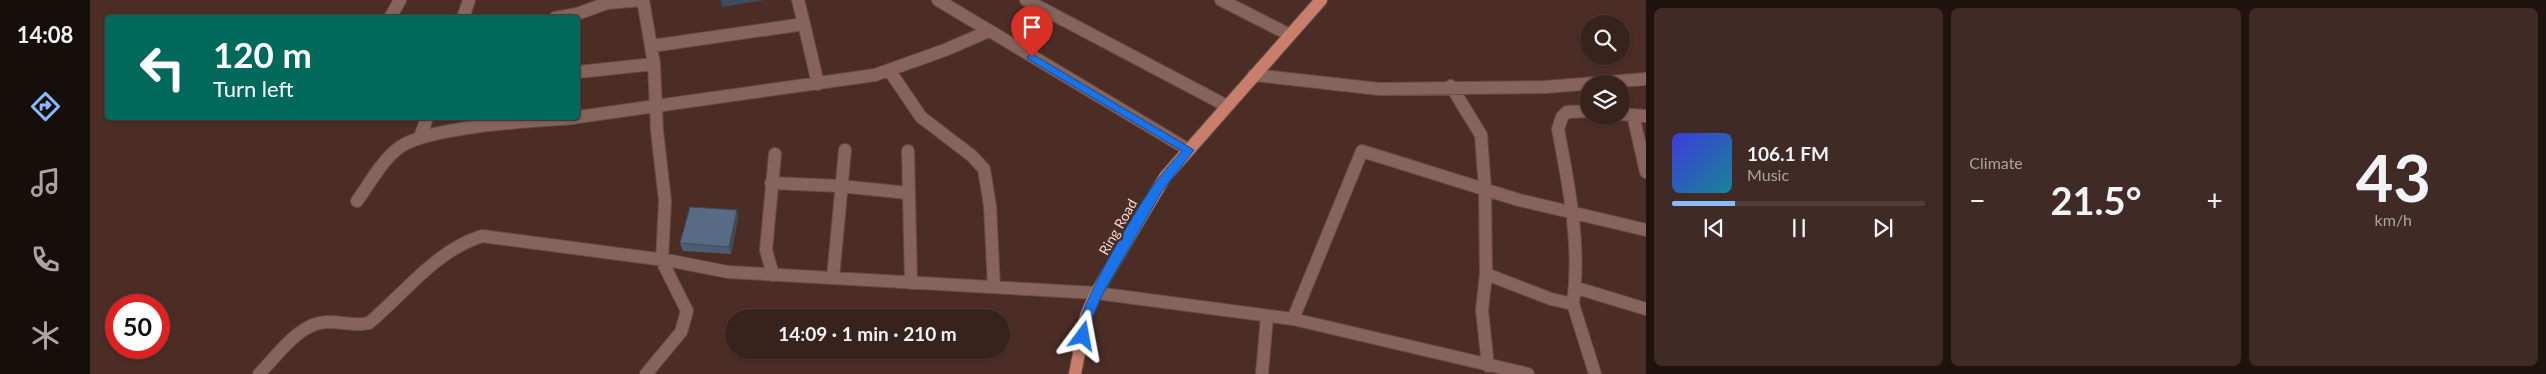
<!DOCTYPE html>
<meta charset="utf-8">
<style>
:root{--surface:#38221c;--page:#3f2a25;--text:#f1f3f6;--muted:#aba4a3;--line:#523f3b;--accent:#89bafc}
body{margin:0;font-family:Lato,sans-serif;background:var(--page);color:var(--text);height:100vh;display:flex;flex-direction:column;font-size:19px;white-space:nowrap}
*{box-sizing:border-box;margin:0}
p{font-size:16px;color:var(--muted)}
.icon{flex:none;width:28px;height:28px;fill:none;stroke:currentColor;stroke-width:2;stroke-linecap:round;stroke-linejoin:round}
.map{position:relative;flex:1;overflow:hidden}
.drawer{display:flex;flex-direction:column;gap:8px;padding:8px;background:#1f130f;width:900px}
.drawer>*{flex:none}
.guide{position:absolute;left:15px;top:15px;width:475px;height:105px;border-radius:5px;box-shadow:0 1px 4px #0004,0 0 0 1px var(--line);background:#00695c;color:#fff;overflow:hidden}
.tools{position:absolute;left:1490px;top:15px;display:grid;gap:10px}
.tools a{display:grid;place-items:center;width:50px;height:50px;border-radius:50%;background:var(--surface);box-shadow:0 1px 4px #0004,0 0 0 1px var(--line);font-size:25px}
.speed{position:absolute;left:15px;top:294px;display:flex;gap:10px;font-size:25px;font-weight:700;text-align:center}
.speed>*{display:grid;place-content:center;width:65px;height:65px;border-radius:50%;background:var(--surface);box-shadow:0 1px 4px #0004,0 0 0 1px var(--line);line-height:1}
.speed .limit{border:8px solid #d22;background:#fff;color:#111}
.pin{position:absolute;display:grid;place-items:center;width:42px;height:42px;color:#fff;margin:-51px -21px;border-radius:50% 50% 50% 0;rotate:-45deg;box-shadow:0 0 5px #0007}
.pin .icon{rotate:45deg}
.me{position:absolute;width:55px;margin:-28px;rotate:13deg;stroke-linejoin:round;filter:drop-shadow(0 0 4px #0008)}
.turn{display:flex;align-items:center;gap:18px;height:105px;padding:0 25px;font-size:22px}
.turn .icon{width:65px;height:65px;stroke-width:2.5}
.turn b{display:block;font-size:35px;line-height:42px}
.big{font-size:38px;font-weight:700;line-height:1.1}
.drawer .card{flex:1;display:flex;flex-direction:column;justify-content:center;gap:8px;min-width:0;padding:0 18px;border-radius:8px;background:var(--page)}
.drawer .dial{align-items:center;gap:0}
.dial b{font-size:65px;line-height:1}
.song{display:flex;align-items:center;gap:15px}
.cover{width:60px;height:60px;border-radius:8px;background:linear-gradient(135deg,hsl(240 70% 55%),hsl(190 70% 35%))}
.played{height:5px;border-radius:2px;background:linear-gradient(90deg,var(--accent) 25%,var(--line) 25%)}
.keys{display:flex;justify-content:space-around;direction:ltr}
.heat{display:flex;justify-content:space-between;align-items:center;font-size:28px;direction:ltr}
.drawer .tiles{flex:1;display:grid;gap:8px;grid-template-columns:repeat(3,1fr)}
.trip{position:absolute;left:635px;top:309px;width:285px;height:50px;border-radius:25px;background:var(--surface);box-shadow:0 1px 4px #0004,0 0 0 1px var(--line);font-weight:700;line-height:50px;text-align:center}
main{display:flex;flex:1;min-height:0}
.menu{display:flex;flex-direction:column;width:90px;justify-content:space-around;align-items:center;background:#160e0b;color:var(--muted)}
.menu .icon{width:35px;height:35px}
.menu .current{color:var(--accent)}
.menu b{font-size:22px;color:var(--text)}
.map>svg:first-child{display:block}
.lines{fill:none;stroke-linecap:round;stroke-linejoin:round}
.minor-casing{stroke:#654c45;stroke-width:14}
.major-casing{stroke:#654c45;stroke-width:14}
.minor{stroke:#86645b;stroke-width:12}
.major{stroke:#c97e6b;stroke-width:12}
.wall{fill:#4c5c72}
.shaded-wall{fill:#3e4b5c}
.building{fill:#586b84;stroke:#3e4b5c}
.route{fill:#1a73e8;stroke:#114b97}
.labels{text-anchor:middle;stroke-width:5;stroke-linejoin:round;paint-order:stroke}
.street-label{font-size:14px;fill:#edd9d4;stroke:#4b2d26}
</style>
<main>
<nav class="menu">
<b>14:08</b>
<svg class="icon current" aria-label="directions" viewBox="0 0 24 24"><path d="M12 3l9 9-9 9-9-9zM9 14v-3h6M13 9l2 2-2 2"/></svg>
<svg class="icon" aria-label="music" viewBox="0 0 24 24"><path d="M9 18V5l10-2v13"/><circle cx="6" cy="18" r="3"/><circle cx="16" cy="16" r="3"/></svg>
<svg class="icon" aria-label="phone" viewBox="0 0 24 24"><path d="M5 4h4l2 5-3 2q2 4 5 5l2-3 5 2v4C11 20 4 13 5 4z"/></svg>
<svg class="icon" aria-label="climate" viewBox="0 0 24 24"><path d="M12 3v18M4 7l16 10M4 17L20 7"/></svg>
</nav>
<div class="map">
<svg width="1556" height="374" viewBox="0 0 1556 374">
<rect width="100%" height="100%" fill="#4b2d26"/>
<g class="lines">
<g class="minor-casing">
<path id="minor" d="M553 0 564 64 567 131 575 201 572 261 597 311 591 332 556 374
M708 0 714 24
M848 0 1099 150
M936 0 1137 106
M1131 0 1200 35
M300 18 310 0
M373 18 379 0
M465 18 487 14 517 3 552 0
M562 46 714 24 728 84
M799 70 831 117 882 156 894 169 900 206 904 287
M488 72 564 64
M1164 75 1289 89 1455 87 1556 79
M1361 86 1391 135 1395 189 1396 274 1461 299 1483 304C1491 245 1479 187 1468 129L1472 117 1477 112 1499 111
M1531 114 1556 116
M1543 115 1556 172
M488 117 785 75 855 50 899 31
M330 137 337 118
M818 151 821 283
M681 183 750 186 818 193
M267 201C280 183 292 160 310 147 340 126 445 121 484 118
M1396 274 1392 310 1398 366
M683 275 676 250 685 154
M743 278 755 150
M1487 288 1556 309
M1483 304 1505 374
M1203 319 1272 151 1429 200 1556 230
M169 374C187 356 209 323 236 322 251 321 264 327 279 323 316 292 345 251 392 236L582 261 638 272 1006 293 1203 319 1438 374
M1172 374 1177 316"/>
</g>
<g class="major-casing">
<path id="major" d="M985 374 996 316 1006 293 1075 177 1231 0"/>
</g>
<use href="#minor" class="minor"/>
<use href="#major" class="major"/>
</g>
<path class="wall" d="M648 218 641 254 593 251 590 243Z"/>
<path class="shaded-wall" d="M631 0H675L632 7Z
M647 210 648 218 641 254 639 247Z"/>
<path class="building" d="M600 207 647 210 639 247 590 243Z"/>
<path class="route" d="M942 54 1104 150 1072 191 1012 295 1003 316 997 340 993 341 988 340C979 319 1049 204 1065 183 1073 172 1083 161 1092 151L938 59 937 57Z"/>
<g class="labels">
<g class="street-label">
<text transform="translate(1028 227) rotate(-60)" y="5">Ring Road</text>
</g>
</g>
</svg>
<div class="tools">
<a><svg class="icon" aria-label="search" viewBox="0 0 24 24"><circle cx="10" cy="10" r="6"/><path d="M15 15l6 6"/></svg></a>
<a><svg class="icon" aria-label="layers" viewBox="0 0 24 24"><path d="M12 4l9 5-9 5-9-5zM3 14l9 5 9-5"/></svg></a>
</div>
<div class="speed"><div class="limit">50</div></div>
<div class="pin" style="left:942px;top:57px;background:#d93025"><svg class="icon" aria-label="arrive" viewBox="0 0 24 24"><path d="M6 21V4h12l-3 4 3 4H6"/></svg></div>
<svg class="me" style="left:993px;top:336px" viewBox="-20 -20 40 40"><path d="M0-17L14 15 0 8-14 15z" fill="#1a73e8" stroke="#fff" stroke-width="4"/></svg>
<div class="trip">14:09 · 1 min · 210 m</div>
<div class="guide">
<div class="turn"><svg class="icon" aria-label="left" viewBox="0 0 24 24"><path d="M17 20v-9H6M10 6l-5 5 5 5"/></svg><div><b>120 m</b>Turn left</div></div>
</div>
</div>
<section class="drawer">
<div class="tiles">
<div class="card">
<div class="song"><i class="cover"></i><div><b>106.1 FM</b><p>Music</p></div></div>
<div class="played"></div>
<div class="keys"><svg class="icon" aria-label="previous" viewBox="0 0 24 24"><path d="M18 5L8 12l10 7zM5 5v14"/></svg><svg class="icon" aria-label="pause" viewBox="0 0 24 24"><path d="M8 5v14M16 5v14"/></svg><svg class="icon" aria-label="next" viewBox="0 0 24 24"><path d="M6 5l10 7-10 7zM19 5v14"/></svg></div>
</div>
<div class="card"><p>Climate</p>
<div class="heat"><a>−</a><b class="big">21.5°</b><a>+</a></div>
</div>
<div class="card dial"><b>43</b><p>km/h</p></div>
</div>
</section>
</main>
